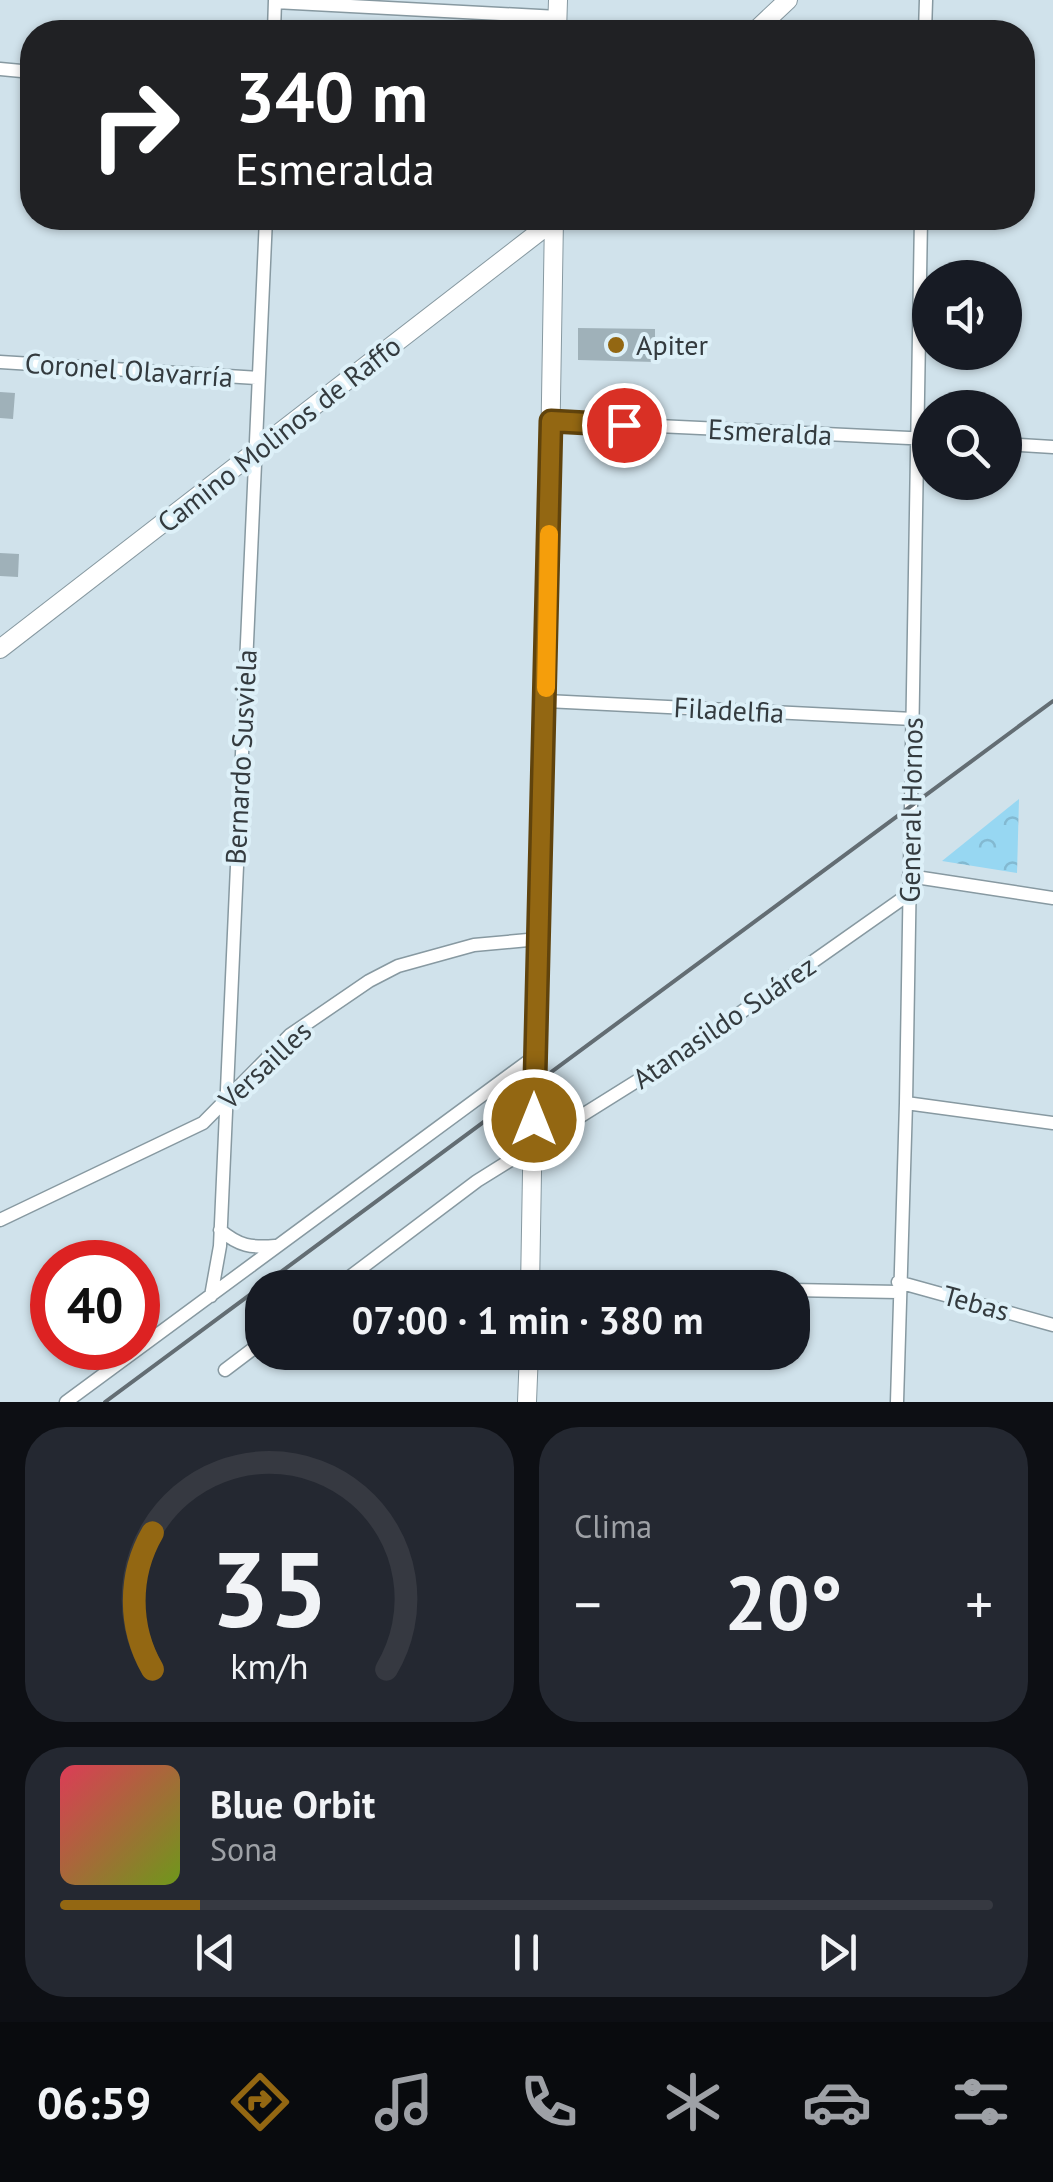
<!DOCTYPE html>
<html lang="es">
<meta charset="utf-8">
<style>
:root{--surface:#171b24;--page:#242831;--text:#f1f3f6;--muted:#9ea1a6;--line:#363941;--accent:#936712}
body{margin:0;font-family:"PT Sans",sans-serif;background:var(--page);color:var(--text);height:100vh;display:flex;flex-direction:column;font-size:38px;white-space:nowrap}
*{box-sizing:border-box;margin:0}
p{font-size:32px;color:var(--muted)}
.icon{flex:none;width:55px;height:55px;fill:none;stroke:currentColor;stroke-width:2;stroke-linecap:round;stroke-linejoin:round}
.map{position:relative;height:1402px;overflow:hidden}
.panel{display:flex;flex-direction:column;gap:25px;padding:25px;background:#0d0f14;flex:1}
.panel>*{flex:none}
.guide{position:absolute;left:20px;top:20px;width:1015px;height:210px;border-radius:40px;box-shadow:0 2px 8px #0004;background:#202124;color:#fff;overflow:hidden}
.tools{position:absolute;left:912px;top:260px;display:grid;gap:20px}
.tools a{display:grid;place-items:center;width:110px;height:110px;border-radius:50%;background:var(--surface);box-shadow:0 2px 8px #0004;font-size:50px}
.speed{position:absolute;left:30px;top:1240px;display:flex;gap:20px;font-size:50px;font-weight:700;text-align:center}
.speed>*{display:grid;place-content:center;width:130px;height:130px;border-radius:50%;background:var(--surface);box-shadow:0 2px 8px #0004;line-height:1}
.speed .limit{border:15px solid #d22;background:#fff;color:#111}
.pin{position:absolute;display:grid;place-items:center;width:85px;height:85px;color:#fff;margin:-42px;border:5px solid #fff;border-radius:50%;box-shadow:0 2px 10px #0007}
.me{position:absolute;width:110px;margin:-55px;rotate:0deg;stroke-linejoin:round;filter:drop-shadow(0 0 8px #0008)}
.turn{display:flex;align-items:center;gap:35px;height:210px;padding:0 50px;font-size:45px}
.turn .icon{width:130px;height:130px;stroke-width:2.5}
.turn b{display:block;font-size:70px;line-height:85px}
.big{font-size:75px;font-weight:700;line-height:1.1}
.panel .card{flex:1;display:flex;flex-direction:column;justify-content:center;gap:15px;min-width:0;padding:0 35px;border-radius:40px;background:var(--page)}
.panel .dial{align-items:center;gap:0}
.dial svg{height:260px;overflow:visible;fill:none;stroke:var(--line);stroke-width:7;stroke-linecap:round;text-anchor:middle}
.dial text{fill:var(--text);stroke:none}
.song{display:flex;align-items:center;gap:30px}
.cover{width:120px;height:120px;border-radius:15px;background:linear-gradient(135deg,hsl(350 70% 55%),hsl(80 70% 35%))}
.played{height:10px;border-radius:5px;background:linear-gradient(90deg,var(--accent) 15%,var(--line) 15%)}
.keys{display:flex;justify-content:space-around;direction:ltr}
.heat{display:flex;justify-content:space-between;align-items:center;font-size:55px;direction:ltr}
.panel .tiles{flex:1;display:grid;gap:25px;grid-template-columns:1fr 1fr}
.card:last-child{grid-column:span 2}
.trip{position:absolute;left:245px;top:1270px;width:565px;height:100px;border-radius:40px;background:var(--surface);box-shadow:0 2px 8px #0004;font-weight:700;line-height:100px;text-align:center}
.menu{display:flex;height:160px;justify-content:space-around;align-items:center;background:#090b0e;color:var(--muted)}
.menu .icon{width:70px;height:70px}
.menu .active{color:var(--accent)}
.menu b{font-size:45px;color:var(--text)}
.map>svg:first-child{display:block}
.park{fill:url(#park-crowns)}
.building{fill:#9fb1b9}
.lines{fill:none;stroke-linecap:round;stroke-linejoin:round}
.street-casing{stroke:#8799a1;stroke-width:15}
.secondary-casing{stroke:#8799a1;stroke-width:20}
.street{stroke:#fff;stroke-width:12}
.secondary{stroke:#fff;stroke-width:18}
.rail{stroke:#636d73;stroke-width:4}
.route-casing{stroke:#60430c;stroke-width:25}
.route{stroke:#936712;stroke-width:18}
.slow{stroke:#f59e0b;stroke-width:18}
.poi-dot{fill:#936712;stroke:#ddf0f8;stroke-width:4}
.labels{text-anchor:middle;stroke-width:8;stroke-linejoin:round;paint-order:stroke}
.poi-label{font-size:28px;fill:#343b3f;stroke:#ddf0f8;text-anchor:start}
.street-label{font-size:28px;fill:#343b3f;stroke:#ddf0f8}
</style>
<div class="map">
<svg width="1053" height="1402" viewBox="0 0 1053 1402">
<defs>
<pattern id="park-crowns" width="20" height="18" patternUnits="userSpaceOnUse" patternTransform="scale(2.5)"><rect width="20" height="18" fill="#97d7f2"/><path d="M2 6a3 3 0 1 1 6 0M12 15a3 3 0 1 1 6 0" fill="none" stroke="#83b9d1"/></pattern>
</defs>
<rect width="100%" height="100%" fill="#d0e2eb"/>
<path class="park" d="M1019 799 1017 873 942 861Z"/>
<path class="building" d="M578 328 655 329V362L578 360Z
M0 392 15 393 13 419 0 418Z
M0 553 19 554 18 577 0 576Z"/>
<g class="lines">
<g class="street-casing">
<path id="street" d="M275 2 558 17
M274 32 275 0
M925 32 926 0
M0 69 32 72
M0 362 258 378
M551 421 930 439
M1005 444 1053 447
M546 701 913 719
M909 876 1053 898
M906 1103 1053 1123
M0 1220 203 1123 290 1035 369 981 398 966 474 945 539 939
M220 1230C239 1246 251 1248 275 1246
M898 1282 1053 1325
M530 1284 696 1288
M335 1288 477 1181 696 1044 909 894
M792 1290 898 1292
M211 1296 220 1246 266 218
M225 1370 262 1342
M66 1402 534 1057
M897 1402 906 1103 921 218"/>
</g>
<g class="secondary-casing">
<path id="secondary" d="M557 32 558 0
M754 32 788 0
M0 649 557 218
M530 1288 534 1057 546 701 554 218
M527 1402 529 1352"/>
</g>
<use href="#street" class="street"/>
<use href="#secondary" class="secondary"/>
<path class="rail" d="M105 1402 1053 701"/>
</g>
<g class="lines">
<g class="route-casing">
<path id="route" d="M534 1120 551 421 624 425"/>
</g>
<use href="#route" class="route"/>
<path class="slow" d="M546 688 549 534"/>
</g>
<circle class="poi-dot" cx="616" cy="345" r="10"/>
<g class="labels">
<g class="poi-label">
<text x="636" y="355">Apiter</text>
</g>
<g class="street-label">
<text transform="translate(129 370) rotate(4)" y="10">Coronel Olavarría</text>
<text transform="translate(770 432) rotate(3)" y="10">Esmeralda</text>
<text transform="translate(279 434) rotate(-38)" y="10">Camino Molinos de Raffo</text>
<text transform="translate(729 710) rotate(3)" y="10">Filadelfia</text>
<text transform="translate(241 757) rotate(-87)" y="10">Bernardo Susviela</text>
<text transform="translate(911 810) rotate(-89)" y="10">General Hornos</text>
<text transform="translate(724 1022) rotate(-34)" y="10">Atanasildo Suárez</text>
<text transform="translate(265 1065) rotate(-43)" y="10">Versailles</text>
<text transform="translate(976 1303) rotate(15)" y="10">Tebas</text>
</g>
</g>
</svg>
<div class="tools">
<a><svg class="icon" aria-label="sound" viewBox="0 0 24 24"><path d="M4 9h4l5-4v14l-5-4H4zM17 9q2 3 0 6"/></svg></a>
<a><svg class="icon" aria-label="search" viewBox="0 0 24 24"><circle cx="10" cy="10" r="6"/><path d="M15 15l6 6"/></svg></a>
</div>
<div class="speed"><div class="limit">40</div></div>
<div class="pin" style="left:624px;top:425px;background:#d93025"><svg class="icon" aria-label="arrive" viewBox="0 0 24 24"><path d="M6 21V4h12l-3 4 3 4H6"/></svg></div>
<svg class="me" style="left:534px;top:1120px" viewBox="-20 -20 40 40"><circle r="17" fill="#936712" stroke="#fff" stroke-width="3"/><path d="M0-11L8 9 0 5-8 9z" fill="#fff"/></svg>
<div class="trip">07:00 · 1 min · 380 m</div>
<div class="guide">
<div class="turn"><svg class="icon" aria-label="right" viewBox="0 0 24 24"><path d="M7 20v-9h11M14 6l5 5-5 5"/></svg><div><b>340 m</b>Esmeralda</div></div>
</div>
</div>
<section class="panel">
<div class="tiles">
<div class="card dial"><svg viewBox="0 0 100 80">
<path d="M14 69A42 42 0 1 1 86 69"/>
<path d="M14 69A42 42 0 0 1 14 27" stroke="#936712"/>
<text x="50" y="56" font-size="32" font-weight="700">35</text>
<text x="50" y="72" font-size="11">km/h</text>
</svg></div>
<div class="card"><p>Clima</p>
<div class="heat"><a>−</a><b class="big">20°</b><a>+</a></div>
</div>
<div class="card">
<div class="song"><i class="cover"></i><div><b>Blue Orbit</b><p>Sona</p></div></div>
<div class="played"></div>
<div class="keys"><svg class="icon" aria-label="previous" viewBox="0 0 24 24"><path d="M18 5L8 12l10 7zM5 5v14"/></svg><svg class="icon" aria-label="pause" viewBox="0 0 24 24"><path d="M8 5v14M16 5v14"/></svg><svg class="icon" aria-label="next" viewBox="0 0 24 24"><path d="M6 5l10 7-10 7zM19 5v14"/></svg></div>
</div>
</div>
</section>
<nav class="menu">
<b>06:59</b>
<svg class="icon active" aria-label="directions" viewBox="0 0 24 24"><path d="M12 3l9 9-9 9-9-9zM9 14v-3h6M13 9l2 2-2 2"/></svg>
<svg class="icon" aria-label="music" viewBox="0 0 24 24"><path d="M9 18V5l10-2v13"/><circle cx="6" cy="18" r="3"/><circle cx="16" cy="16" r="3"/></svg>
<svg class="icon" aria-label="phone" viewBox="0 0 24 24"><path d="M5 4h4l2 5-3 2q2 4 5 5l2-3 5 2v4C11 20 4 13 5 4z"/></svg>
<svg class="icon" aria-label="climate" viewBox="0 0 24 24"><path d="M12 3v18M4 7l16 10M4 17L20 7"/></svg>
<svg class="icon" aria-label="car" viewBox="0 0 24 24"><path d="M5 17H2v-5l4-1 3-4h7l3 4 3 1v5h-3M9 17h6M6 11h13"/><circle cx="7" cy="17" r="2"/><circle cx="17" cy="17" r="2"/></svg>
<svg class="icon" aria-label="filters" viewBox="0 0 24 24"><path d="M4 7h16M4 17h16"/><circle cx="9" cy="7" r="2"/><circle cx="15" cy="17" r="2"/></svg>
</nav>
